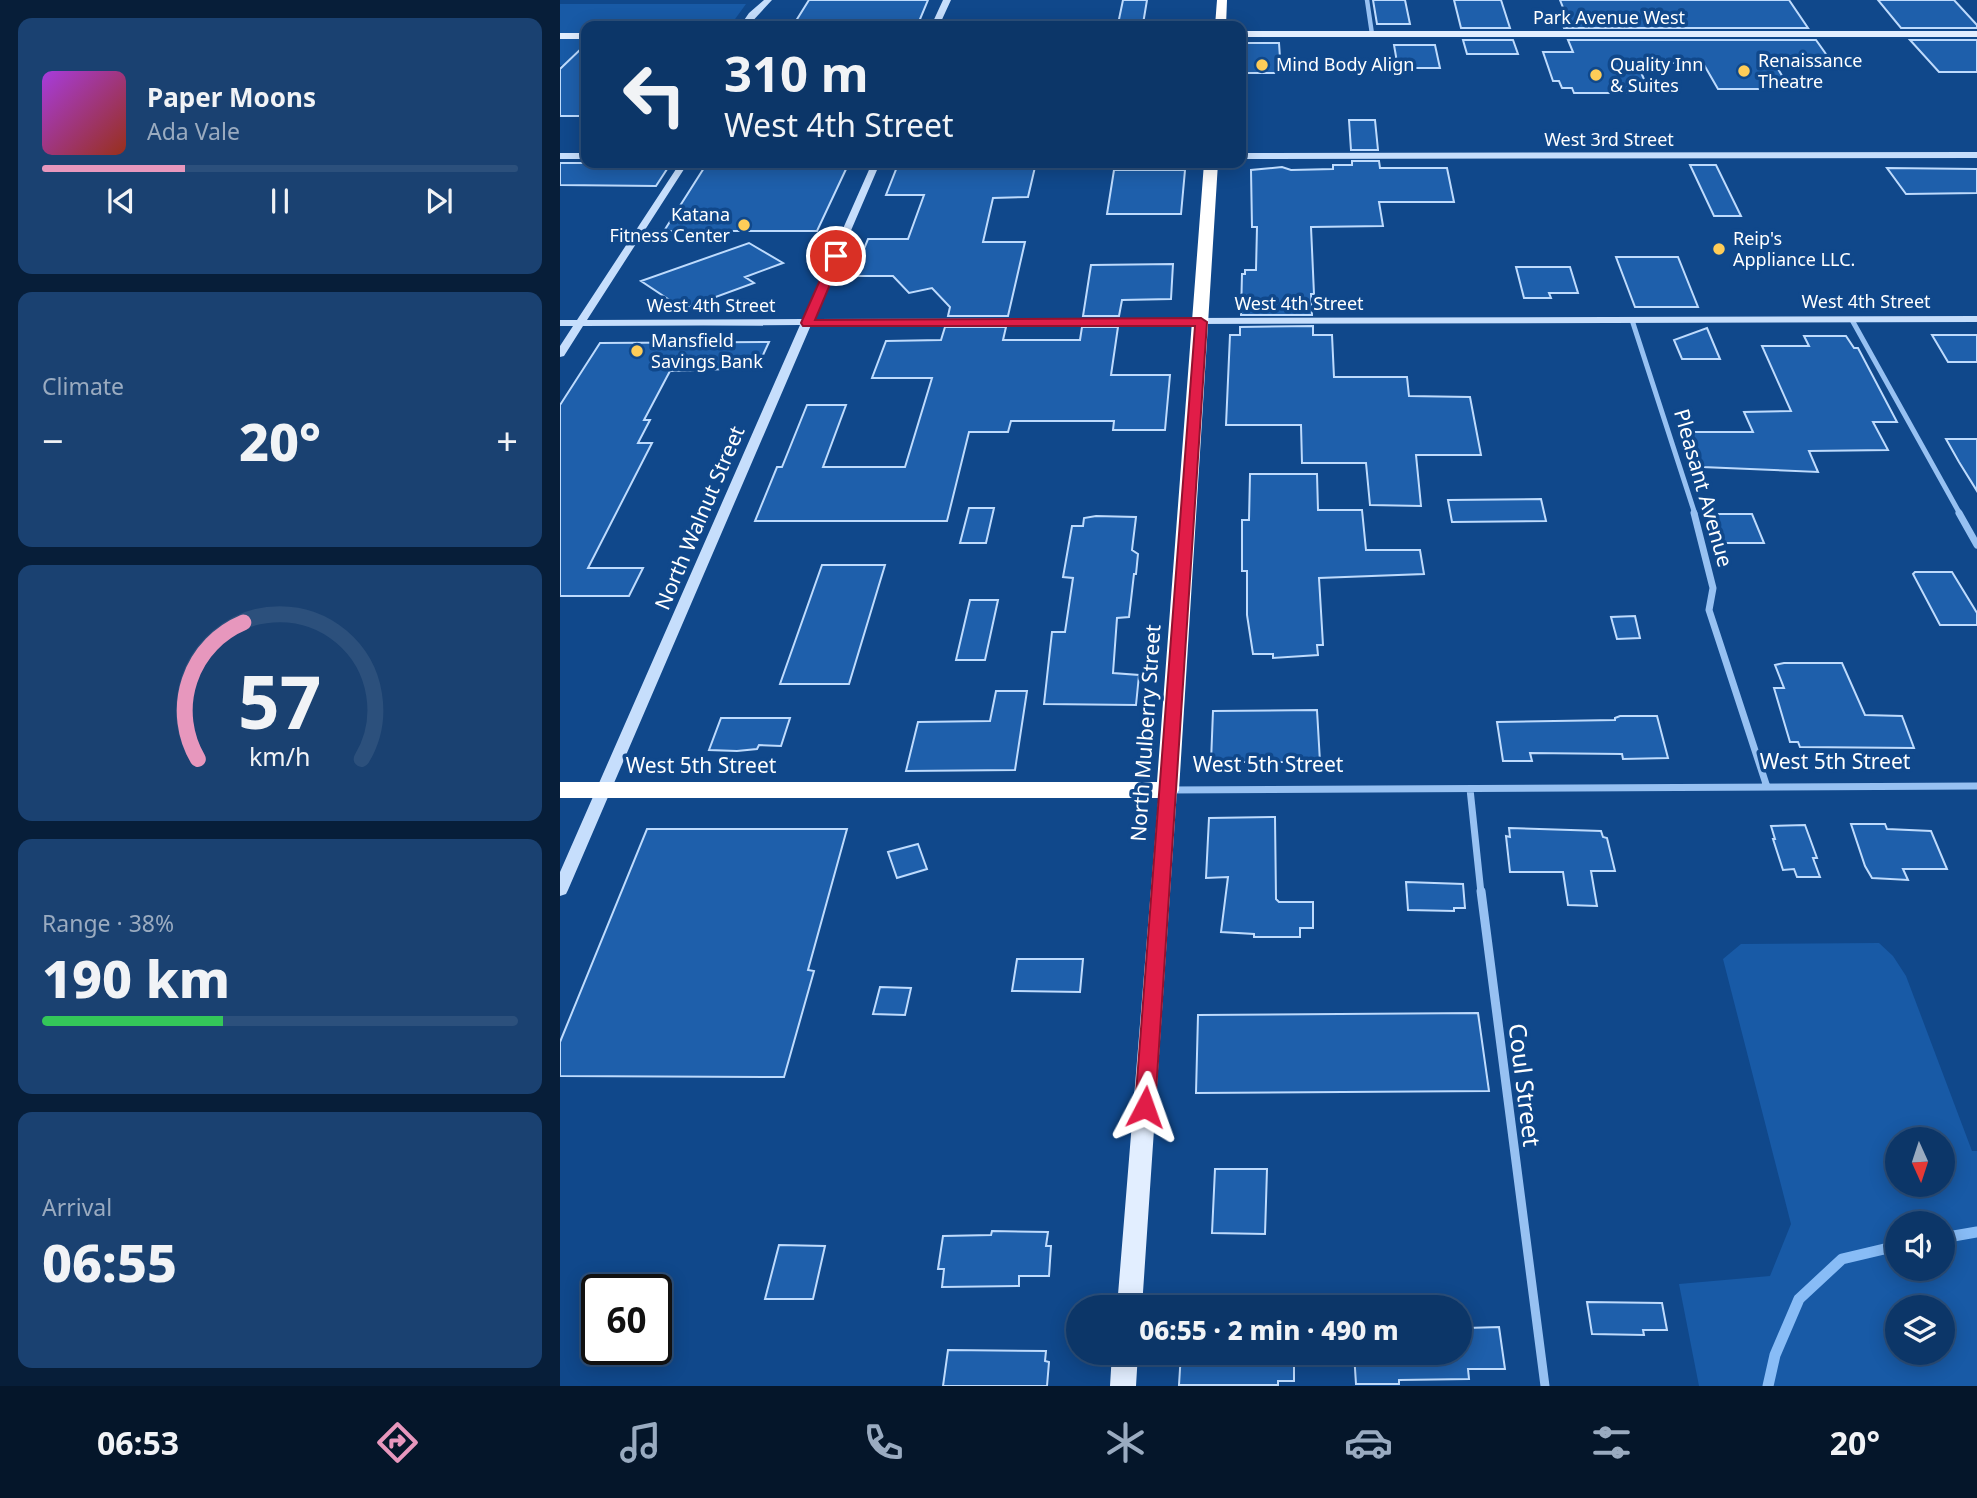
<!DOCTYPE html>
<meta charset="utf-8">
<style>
:root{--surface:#0c3668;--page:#1a4171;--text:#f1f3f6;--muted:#9aabc0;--line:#2c507c;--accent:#e797bd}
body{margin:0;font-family:"Noto Sans",sans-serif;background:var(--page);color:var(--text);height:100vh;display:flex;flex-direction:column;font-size:26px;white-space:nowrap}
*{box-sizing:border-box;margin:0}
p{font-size:23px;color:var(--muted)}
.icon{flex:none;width:38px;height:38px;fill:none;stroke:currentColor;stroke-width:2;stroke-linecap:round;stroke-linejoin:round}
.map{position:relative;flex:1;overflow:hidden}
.panel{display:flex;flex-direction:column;gap:18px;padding:18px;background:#071e39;width:560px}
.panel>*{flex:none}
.guide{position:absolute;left:21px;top:21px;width:665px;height:147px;border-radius:14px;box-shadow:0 4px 18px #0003,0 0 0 2px var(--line);background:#0c3668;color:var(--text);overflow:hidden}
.needle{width:46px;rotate:177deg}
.fabs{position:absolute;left:1325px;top:1127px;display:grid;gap:14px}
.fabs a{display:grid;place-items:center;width:70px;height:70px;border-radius:50%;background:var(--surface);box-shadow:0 4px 18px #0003,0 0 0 2px var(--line);font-size:35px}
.speed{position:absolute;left:21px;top:1274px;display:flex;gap:14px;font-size:35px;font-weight:700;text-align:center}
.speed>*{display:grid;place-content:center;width:91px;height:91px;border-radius:50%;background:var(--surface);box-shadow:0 4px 18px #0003,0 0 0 2px var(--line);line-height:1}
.speed .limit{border:4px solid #111;border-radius:10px;background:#fff;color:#111}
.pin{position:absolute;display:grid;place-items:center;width:60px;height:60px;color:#fff;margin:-30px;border:4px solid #fff;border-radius:50%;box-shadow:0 2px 7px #0007}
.me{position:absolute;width:77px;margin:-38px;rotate:4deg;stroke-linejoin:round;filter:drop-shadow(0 0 5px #0008)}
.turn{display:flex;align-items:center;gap:24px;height:147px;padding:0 28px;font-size:32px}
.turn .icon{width:91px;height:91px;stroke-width:2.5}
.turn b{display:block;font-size:49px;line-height:60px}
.big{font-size:52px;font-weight:800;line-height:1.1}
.panel .widget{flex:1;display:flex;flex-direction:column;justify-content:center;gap:10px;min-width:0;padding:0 24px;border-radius:14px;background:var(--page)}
.panel .dial{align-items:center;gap:0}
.dial svg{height:182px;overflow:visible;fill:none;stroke:var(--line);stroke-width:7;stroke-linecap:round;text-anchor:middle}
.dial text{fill:var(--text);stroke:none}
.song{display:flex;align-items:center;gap:21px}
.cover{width:84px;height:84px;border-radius:10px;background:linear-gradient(135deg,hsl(280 70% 55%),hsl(10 70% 35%))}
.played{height:7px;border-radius:4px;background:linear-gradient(90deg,var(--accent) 30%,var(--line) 30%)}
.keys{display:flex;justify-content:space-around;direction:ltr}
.heat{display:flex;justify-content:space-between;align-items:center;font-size:38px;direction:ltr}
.charge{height:10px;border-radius:5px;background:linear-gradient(90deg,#34c759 38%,var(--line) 0)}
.trip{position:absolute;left:506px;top:1295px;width:406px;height:70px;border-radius:35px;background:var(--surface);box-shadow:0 4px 18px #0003,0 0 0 2px var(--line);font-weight:800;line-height:70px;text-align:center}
.dock{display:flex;height:112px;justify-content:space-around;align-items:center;background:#05162a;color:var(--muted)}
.dock .icon{width:49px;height:49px}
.dock .current{color:var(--accent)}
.dock b{font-size:32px;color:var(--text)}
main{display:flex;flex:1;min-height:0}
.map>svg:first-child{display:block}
.green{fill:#185aa6;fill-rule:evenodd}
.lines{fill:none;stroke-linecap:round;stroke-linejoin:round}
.stream{stroke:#88bcf6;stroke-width:11}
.building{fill:#1e5fab;stroke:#bedbfd;stroke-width:2}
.street-far3{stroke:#97c1f2;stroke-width:4.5}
.street-far2{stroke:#97c1f2;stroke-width:5}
.street-far1{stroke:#97c1f2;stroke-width:7}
.street{stroke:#97c1f2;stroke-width:9}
.secondary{fill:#c6defc;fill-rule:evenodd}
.primary{fill:#e2eeff;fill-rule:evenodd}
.highway{fill:#fff;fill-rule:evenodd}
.route{fill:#e11d48;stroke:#92132f;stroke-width:2}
.poi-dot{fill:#ffcd58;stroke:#10488b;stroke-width:2.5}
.labels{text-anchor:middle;stroke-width:7;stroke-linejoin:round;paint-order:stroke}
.far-street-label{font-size:18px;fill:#fff;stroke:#10488b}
.far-poi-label{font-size:18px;fill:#fff;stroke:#10488b;text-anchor:start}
.street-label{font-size:21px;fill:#fff;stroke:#10488b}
.near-street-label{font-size:24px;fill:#fff;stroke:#10488b}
</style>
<main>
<section class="panel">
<div class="widget">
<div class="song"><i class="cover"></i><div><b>Paper Moons</b><p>Ada Vale</p></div></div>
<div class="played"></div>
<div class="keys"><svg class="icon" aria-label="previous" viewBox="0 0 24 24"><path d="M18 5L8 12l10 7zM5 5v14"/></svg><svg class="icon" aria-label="pause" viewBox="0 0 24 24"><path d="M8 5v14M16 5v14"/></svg><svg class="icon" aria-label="next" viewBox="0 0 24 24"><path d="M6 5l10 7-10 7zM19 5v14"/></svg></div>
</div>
<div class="widget"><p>Climate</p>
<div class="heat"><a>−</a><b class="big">20°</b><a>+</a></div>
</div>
<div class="widget dial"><svg viewBox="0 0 100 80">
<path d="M14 69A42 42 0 1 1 86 69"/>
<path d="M14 69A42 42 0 0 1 34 9" stroke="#e797bd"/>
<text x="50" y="56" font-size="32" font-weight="700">57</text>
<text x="50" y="72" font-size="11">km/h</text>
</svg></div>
<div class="widget"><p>Range · 38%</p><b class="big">190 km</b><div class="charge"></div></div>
<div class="widget"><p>Arrival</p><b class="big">06:55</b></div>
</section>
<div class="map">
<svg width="1417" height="1386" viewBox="0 0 1417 1386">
<rect width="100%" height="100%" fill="#10488b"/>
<path class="green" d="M0 4H186L170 26H26V65H0Z
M1319 943 1333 956 1346 976 1412 1151H1417V1386H1139L1119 1284 1210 1276 1231 1224 1163 959 1181 944ZM1337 1139H1382V1185H1337ZM1337 1223H1382V1269H1337ZM1337 1307H1382V1353H1337Z"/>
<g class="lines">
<path class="stream" d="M1382 1238 1417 1232
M1208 1386 1215 1355 1239 1299 1282 1259 1337 1246"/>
</g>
<path class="building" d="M249 0H368L358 24H234Z
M563 0H587L583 24H558Z
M813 0H845L850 24H817Z
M894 0H941L950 28H901Z
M1000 0H1229L1248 28H1004L999 15H1006Z
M1318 0H1394L1417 25V28H1341Z
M903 40H953L958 54H907Z
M1008 40H1256L1273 64H1215L1230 89H1158L1143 63H1092L1094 68H1079L1087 86H1076L1080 93H1014L1012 88H1002L999 81H993L983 52H1013Z
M1350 40H1417V72H1379Z
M681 43H719L721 73H681Z
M26 44V116H0V69Z
M834 45H875L880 68H838Z
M789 120H815L818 150H791Z
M792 161H819L820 168H887L894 202H819L823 226 751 227 754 294H751L752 315H681L682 274H685V270H696L697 227H692L691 170 722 167 731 170 773 169V165H792Z
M0 163H111L96 186 0 185Z
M1130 165H1156L1181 216H1154Z
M287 167 257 231H104L144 168Z
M337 167H475L468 197 433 198 423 242H465L448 316H388L390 307 372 288 349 293 333 276H293L308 239H348L364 195H326Z
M1327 168 1417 169V193L1346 194Z
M554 170H625L621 214H547Z
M189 243 223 263 185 277 194 283 123 309 81 281Z
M1056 257H1118L1138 307H1075Z
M613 264 611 299 562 300 559 316H523L531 265Z
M956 267H1010L1018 293H989L991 298H964Z
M753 326V335H772L774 377H847L849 396 910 397 921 455H856L861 506 810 505 806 463H742L741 425H666L670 335H680V327Z
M385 327H446L443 340H520L522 327H558L551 375H610L605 430H553L554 421H451L448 432H409L387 521H195L217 467H222L247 405H286L263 467H345L372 378H312L326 341 381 340Z
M1147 328 1160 359H1122L1114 340Z
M1372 335H1417V362H1388Z
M1244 336H1286L1294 348H1298L1337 422H1313L1328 450 1249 451 1258 472 1142 467 1130 432H1193L1184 412 1231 411 1202 346H1249Z
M209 342 197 368 110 371 84 420H90L78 443H92L28 568H83L69 596H0V405L40 343Z
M1386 439H1417V491L1399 462Z
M690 474H757L758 510H802L806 550H860L864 574 759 578 763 645H757L758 655 713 658V654H693L687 615V571H682V520H689Z
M981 499 986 521 892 522 888 500Z
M409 508H434L426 543H400Z
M1152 514H1192L1204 543H1163Z
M536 516 576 517 572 550 578 554 576 574H574L569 617 557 618 553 673 579 675 576 705 484 704 492 632H505L513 578 503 577 512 526H523L524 518Z
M262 565H325L289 684H220Z
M1355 572H1392L1417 613V625H1380L1353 574Z
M410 600H438L425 660H396Z
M1075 616 1080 638 1057 639 1051 617Z
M1224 663H1282L1305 715 1342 716 1354 748 1240 747 1238 742H1230L1214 688H1224L1215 665Z
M436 691H467L455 770 346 771 358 722 430 721Z
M757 710 760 762H651L653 711Z
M1060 716H1097L1108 758 1063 759 1062 754 970 753 972 761H943L937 722 1055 720V718Z
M161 718H230L221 746 199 745 197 749 177 751 149 750Z
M715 817 716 899 719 902H753V928H740V937H694V934L661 932 668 877 646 878 649 818Z
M1291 824H1325L1327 829 1371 831 1387 869H1343L1348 880 1312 878 1305 866Z
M1245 825 1257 858H1253L1260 877H1237L1234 869 1223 870 1213 839H1215L1211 826Z
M949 828 1041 831 1043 837 1047 838 1055 871H1031L1037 906 1008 905 1003 872H950L946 836 950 837Z
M87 829H287L248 970 254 971 224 1077 0 1076V1042Z
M358 844 367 869 337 878 328 852Z
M846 882 903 884 905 908H894V911L848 910Z
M457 959H523L520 992 452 991Z
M320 987 351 988 345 1015 313 1014Z
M918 1013 929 1091 636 1093 638 1015Z
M655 1169H707L705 1234 652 1233Z
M432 1231 488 1232 486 1246H491L489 1276H459V1286L382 1287 384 1269H378L383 1236 431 1235Z
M219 1245 265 1246 253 1299H205Z
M1027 1302 1102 1303 1107 1330H1083L1084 1335 1032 1334Z
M939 1327 945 1369H908L909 1379 839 1380V1384H796L794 1353H900V1335H908L907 1328Z
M388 1350 486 1351 485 1361 489 1362 487 1386H383Z
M621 1353H734V1381H718V1385H619Z"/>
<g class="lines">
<path class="street-far3" d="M807 0 812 34"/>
<path class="street-far2" d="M1072 320 1135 514
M1292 320 1400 514"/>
<path class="street-far1" d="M1134 513 1153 588 1149 610 1207 787
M1399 513 1417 545
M910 789 921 893
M609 790 1417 786"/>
<path class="street" d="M921 891 985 1386"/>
<path class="secondary" d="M204 0H212L188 26H180L189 13Z
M383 0H391L379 26H371Z
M1417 152V158L681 159V153Z
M0 153H26V159H0Z
M120 163H128L27 320 243 319 312 163H320L253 319 1417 316V322L251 325 8 890 6 894 0 896V872L240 325 23 326 4 356 0 357V346L13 326H0V320H17Z"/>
<path class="primary" d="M681 31H1417V37H681Z
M0 33H26V39H0Z
M608 784 615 785 617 790 582 1307H557L599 790 601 785Z
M552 1353H578L576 1386H550Z"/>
<path class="highway" d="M657 0H667L666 26H655Z
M644 163H658L619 790 616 795 608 798H0V782H597Z"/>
</g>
<path class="route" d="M272 253 282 256 255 320 641 318 647 322 595 1107 592 1113 585 1115 578 1113 575 1107 635 326H243L241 323Z"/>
<g class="poi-dot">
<circle cx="702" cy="65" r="7"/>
<circle cx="1184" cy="71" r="7"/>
<circle cx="1036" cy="75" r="7"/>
<circle cx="184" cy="225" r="7"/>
<circle cx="1159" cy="249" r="7"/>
<circle cx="77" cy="351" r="7"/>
</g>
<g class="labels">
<g class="far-street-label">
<text x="1049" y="24">Park Avenue West</text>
<text x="1049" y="146">West 3rd Street</text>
<text x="1306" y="308">West 4th Street</text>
<text x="739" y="310">West 4th Street</text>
<text x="151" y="312">West 4th Street</text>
</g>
<g class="far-poi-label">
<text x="1198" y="67">Renaissance<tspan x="1198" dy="21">Theatre</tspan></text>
<text x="716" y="71">Mind Body Align</text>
<text x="1050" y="71">Quality Inn<tspan x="1050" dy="21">&amp; Suites</tspan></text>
<text x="170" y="221" text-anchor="end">Katana<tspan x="170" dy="21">Fitness Center</tspan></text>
<text x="1173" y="245">Reip's<tspan x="1173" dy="21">Appliance LLC.</tspan></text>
<text x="91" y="347">Mansfield<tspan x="91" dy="21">Savings Bank</tspan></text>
</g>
<g class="street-label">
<text transform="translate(1143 488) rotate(74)" y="7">Pleasant Avenue</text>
<text transform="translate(140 518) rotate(-67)" y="7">North Walnut Street</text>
<text transform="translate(586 733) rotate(-86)" y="7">North Mulberry Street</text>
<text x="1275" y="769">West 5th Street</text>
<text x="708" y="772">West 5th Street</text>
<text x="141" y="773">West 5th Street</text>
</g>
<g class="near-street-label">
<text transform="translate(964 1085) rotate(83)" y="8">Coul Street</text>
</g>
</g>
</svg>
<div class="fabs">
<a><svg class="needle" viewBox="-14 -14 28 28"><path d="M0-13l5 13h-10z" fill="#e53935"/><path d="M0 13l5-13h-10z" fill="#9aabc0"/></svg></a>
<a><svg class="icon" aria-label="sound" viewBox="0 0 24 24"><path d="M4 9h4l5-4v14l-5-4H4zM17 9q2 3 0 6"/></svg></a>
<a><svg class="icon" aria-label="layers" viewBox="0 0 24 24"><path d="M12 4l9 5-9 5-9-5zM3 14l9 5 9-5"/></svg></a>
</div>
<div class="speed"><div class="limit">60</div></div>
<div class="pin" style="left:276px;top:256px;background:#d93025"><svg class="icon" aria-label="arrive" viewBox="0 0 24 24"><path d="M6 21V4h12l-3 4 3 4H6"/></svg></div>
<svg class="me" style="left:585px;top:1107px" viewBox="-20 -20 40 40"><path d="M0-17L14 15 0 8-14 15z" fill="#e11d48" stroke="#fff" stroke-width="4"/></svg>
<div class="trip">06:55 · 2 min · 490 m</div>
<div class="guide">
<div class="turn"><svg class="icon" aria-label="left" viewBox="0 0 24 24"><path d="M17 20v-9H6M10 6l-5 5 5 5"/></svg><div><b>310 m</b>West 4th Street</div></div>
</div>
</div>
</main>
<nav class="dock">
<b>06:53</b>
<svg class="icon current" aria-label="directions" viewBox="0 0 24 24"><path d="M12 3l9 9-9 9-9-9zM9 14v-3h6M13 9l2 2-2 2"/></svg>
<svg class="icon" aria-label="music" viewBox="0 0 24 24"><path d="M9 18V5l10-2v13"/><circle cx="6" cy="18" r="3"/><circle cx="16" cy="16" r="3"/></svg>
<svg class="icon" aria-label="phone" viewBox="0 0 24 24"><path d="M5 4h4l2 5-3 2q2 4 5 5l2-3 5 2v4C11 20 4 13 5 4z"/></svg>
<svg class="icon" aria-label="climate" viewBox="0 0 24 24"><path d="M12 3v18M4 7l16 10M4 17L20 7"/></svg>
<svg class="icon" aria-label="car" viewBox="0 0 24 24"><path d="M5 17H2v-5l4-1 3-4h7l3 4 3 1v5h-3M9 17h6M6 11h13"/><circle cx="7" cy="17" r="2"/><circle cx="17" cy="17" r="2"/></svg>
<svg class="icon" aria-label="filters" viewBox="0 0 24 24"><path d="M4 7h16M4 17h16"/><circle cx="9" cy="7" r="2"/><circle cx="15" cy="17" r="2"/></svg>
<b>20°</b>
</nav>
